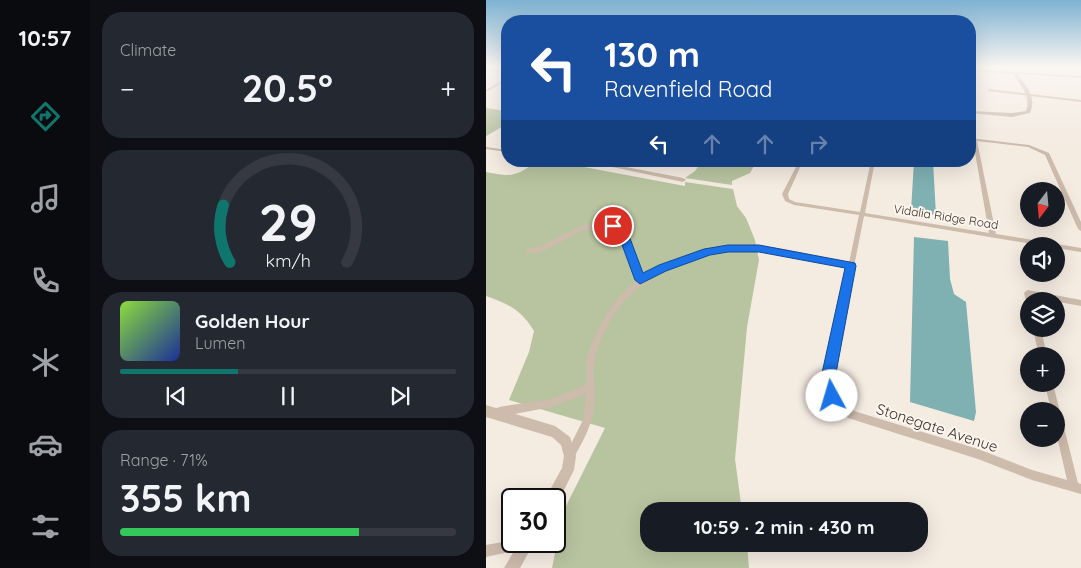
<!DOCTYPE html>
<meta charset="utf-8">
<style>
:root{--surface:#171b24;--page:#242831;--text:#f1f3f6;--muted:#9ea1a6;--line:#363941;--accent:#0f766e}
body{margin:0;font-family:Quicksand,sans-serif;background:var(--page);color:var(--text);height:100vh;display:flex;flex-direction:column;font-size:19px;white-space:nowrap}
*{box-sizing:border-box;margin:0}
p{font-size:16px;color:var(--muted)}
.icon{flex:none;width:28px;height:28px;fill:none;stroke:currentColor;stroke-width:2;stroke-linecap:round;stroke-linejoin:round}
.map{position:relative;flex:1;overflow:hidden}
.panel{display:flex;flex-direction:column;gap:12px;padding:12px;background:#0d0f14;width:396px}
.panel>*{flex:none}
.hud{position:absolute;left:15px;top:15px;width:475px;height:152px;border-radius:20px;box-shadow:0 5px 20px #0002;background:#1a4fa0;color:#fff;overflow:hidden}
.needle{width:32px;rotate:196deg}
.controls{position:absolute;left:534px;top:182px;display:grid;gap:10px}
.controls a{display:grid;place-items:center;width:45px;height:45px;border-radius:50%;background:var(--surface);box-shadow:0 5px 20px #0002;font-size:25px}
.speed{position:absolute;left:15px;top:488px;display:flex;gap:10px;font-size:25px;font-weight:700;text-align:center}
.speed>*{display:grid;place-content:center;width:65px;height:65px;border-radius:50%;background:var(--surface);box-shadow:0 5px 20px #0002;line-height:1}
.speed .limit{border:2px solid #111;border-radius:8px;background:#fff;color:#111}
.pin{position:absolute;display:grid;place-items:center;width:42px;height:42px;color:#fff;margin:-21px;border:2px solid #fff;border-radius:50%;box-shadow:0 1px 5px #0007}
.me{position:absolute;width:55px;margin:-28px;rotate:354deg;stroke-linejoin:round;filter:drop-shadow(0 0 4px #0008)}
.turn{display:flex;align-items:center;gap:18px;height:105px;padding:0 20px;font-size:22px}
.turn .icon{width:65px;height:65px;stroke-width:2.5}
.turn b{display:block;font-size:35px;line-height:42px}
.lanes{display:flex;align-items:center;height:48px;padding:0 20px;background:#0003;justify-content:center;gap:25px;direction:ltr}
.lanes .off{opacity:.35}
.big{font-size:38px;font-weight:700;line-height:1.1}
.panel .card{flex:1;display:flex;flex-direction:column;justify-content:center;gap:8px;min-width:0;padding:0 18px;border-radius:20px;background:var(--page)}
.panel .dial{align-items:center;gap:0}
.dial svg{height:130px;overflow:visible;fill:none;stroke:var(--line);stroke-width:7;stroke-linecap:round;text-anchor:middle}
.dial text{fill:var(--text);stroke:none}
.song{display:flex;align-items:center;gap:15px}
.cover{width:60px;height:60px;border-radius:8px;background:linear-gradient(135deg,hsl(90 70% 55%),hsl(230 70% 35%))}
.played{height:5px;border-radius:2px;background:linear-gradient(90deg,var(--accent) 35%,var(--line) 35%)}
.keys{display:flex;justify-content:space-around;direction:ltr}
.heat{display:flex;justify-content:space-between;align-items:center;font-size:28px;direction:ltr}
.charge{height:8px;border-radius:4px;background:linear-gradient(90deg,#34c759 71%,var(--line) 0)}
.trip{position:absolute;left:154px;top:502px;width:288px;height:50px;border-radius:20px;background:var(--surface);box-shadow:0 5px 20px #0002;font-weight:700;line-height:50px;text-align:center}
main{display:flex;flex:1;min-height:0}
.tab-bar{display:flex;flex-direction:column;width:90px;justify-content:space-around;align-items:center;background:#090b0e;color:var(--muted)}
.tab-bar .icon{width:35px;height:35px}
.tab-bar .on{color:var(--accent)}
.tab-bar b{font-size:22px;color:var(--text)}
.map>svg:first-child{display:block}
.green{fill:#b8c4a0}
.water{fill:#7fb0b2}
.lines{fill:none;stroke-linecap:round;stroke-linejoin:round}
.minor{fill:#cdbbac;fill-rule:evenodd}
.tertiary{fill:#cdbbac;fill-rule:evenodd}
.route{fill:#1a73e8;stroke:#114b97}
.labels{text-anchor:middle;stroke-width:4;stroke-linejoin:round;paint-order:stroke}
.street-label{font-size:12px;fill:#3b302b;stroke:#fbf5ee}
.near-street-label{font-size:15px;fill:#3b302b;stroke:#fbf5ee}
</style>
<main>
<nav class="tab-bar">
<b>10:57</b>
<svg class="icon on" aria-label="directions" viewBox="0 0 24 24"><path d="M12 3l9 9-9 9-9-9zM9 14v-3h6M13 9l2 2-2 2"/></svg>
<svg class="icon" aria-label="music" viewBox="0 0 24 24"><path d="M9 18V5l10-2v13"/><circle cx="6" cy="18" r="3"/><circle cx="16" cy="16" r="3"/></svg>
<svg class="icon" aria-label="phone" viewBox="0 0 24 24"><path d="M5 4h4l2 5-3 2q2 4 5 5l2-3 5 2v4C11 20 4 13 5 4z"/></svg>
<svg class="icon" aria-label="climate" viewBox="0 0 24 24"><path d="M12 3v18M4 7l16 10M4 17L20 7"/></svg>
<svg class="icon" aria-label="car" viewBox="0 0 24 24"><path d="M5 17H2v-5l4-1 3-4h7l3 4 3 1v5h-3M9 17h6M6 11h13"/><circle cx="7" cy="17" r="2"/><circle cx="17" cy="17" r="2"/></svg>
<svg class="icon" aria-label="filters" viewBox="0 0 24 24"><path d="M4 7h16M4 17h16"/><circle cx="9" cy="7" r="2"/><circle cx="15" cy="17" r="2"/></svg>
</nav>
<section class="panel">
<div class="card"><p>Climate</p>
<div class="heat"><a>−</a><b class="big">20.5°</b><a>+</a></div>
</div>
<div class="card dial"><svg viewBox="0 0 100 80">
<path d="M14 69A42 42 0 1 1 86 69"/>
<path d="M14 69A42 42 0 0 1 10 34" stroke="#0f766e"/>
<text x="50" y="56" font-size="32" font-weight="700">29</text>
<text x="50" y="72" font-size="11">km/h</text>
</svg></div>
<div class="card">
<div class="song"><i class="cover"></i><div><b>Golden Hour</b><p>Lumen</p></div></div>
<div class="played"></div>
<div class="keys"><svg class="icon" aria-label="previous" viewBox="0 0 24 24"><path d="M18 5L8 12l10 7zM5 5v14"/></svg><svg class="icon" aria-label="pause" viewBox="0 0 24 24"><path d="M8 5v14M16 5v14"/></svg><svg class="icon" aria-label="next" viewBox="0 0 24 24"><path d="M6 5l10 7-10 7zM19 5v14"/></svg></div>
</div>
<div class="card"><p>Range · 71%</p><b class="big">355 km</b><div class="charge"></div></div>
</section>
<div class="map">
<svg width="595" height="568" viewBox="0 0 595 568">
<rect width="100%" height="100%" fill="#f4ebe1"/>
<path class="green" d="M0 108 21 111V124L0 136Z
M51 161H66L199 186V182L247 189 251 206 260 218 269 240 273 260 261 327 249 459 256 511H162V544H261L263 568H66L77 512 119 428 23 400 43 352 48 331C35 310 23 304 0 296V172C27 177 29 177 51 161Z
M216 161H271L264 173 246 181V185L199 178 209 171Z"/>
<path class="water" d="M428 161H447L450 215 425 211Z
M428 237 462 241 464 279 468 294 480 302 490 412 488 421 424 402Z"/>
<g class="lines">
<path class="minor" d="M484 69 528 72 530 73 528 74 484 71Z
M20 78H21V80L0 92V90Z
M503 89 595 100V102L502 91Z
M484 138 543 145 563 153 595 222V231L592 229 559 155 542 147 491 141 510 234 595 248V252L570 248V246H558L378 216 347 373 350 394 368 411 492 449 546 470 581 480 570 432V411H565L559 384H567L592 483 595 484V494L546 480 492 459 362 418 343 399 339 373 362 268C327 260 293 251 257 250 237 249 217 255 198 263 152 281 125 305 110 354 105 371 110 390 108 407 106 426 96 443 87 459L84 461 81 459 79 456 96 422 99 407 100 394 65 407 13 417 10 415 8 412 10 409 13 407 65 399 100 385C100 376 99 367 101 358 102 352 105 346 108 340 117 316 131 296 151 281 146 266 143 245 134 233 131 229 126 227 120 227 90 223 68 255 41 253L40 251 41 249C47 248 53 247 59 244 80 235 100 218 125 223 131 225 137 228 140 234 148 246 152 263 156 277 168 270 181 264 194 259 211 253 228 247 246 246 285 243 325 255 363 263L373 215 308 205 299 201 296 194 313 161H317L302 194 303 199 309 202 374 212 385 161H389L379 213 503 233 487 141 484 140Z
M0 147 21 150V152L0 149Z
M98 161H109L197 178 200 180 197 182Z
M542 290 595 300V306L546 297 547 301H542V303L540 301 538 293 540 291Z
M547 329H555L561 356H553Z
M26 540V541L48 542 46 546 42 548 0 557V545Z"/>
<path class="tertiary" d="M0 69 21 70V72L0 71Z
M527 72 595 76V78L531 74C541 86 551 98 544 113L526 117 484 113V111L526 113 540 111C546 94 532 85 527 72Z
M0 405 69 426 84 437 90 456 88 470 71 504 69 505V499H59L76 468 78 456 75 445 66 437 0 417Z
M34 541H49L34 568H18Z"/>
</g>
<linearGradient id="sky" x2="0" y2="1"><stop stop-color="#7eb2d2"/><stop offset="0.46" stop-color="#faf6f2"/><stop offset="1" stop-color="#faf6f2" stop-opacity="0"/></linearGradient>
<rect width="595" height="145" fill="url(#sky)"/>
<path class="route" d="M127 223 142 233 157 273 173 265 218 249 242 245H273L369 263 370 266 350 373 354 396 352 400 346 403 341 400 336 373 359 268 273 252H242L224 255 180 271 154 284 149 280 132 234 122 226Z"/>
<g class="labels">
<g class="street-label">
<text transform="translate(460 217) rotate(9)" y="4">Vidalia Ridge Road</text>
</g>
<g class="near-street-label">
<text transform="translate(451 428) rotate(18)" y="5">Stonegate Avenue</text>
</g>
</g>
</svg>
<div class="controls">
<a><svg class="needle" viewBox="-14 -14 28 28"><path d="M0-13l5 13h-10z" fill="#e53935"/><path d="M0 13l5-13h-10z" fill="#9ea1a6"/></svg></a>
<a><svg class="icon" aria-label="sound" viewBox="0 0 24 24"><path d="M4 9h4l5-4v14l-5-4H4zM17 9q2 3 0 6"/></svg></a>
<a><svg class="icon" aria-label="layers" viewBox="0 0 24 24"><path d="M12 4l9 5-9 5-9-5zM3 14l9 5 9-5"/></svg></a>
<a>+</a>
<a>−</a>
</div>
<div class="speed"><div class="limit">30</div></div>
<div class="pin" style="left:127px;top:226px;background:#d93025"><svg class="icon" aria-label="arrive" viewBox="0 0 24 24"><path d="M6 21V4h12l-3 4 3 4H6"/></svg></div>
<svg class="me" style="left:346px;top:396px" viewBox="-20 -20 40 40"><circle r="19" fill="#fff"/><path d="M0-13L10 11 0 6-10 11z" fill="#1a73e8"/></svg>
<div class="trip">10:59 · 2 min · 430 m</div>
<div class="hud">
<div class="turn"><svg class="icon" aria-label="left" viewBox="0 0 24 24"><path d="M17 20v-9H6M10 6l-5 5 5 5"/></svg><div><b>130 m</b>Ravenfield Road</div></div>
<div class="lanes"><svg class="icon" aria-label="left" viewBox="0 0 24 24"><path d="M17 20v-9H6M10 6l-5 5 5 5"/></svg><svg class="icon off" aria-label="ahead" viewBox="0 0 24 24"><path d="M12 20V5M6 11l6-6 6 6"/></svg><svg class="icon off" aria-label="ahead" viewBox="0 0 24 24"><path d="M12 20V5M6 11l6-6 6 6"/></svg><svg class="icon off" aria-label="right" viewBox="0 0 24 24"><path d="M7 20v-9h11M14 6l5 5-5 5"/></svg></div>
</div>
</div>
</main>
